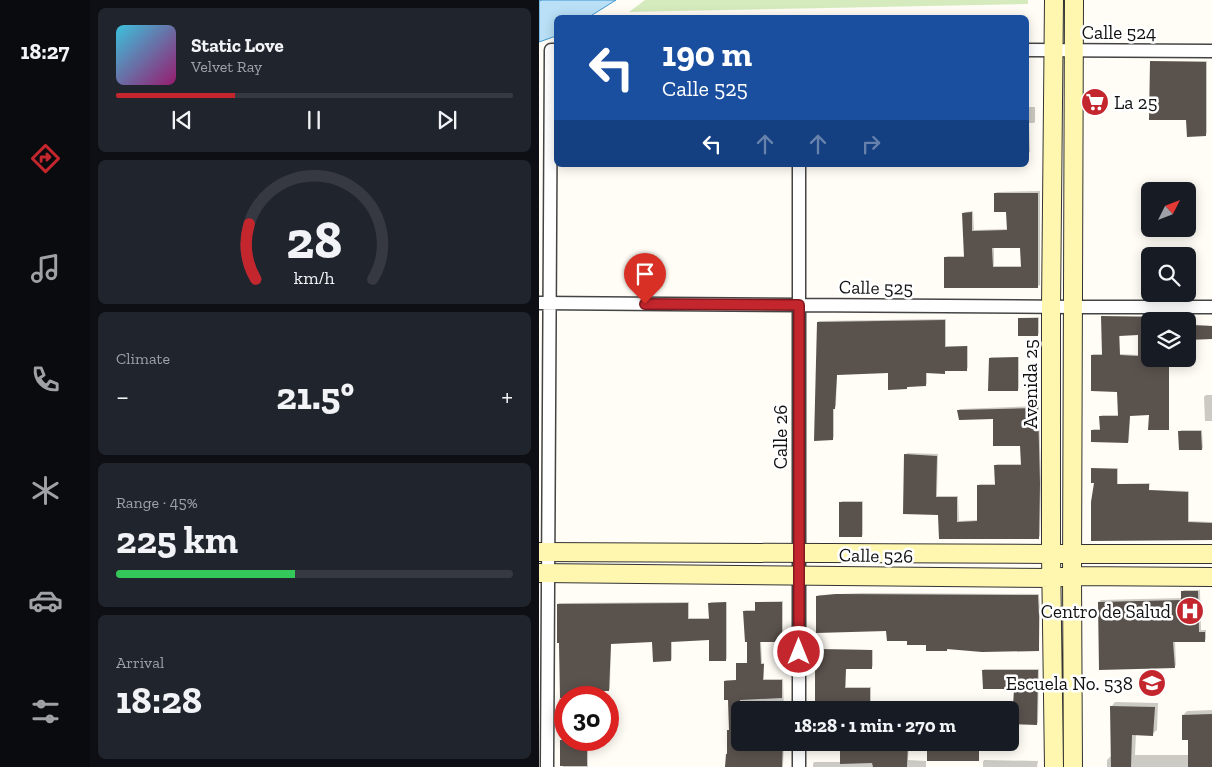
<!DOCTYPE html>
<meta charset="utf-8">
<style>
:root{--surface:#171b24;--page:#20242c;--text:#f1f3f6;--muted:#9ea1a6;--line:#363941;--accent:#c4262e}
body{margin:0;font-family:"Zilla Slab",serif;background:var(--page);color:var(--text);height:100vh;display:flex;flex-direction:column;font-size:19px;white-space:nowrap}
*{box-sizing:border-box;margin:0}
p{font-size:16px;color:var(--muted)}
.icon{flex:none;width:28px;height:28px;fill:none;stroke:currentColor;stroke-width:2;stroke-linecap:round;stroke-linejoin:round}
.map{position:relative;flex:1;overflow:hidden}
.sheet{display:flex;flex-direction:column;gap:8px;padding:8px;background:#0d0f14;width:449px}
.sheet>*{flex:none}
.hud{position:absolute;left:15px;top:15px;width:475px;height:152px;border-radius:8px;box-shadow:0 2px 12px #0003;background:#1a4fa0;color:#fff;overflow:hidden}
.needle{width:32px;rotate:48deg}
.controls{position:absolute;left:602px;top:182px;display:grid;gap:10px}
.controls a{display:grid;place-items:center;width:55px;height:55px;border-radius:8px;background:var(--surface);box-shadow:0 2px 12px #0003;font-size:25px}
.speed{position:absolute;left:15px;top:686px;display:flex;gap:10px;font-size:25px;font-weight:700;text-align:center}
.speed>*{display:grid;place-content:center;width:65px;height:65px;border-radius:50%;background:var(--surface);box-shadow:0 2px 12px #0003;line-height:1}
.speed .limit{border:8px solid #d22;background:#fff;color:#111}
.pin{position:absolute;display:grid;place-items:center;width:42px;height:42px;color:#fff;margin:-51px -21px;border-radius:50% 50% 50% 0;rotate:-45deg;box-shadow:0 0 5px #0007}
.pin .icon{rotate:45deg}
.me{position:absolute;width:55px;margin:-28px;rotate:0deg;stroke-linejoin:round;filter:drop-shadow(0 0 4px #0008)}
.turn{display:flex;align-items:center;gap:18px;height:105px;padding:0 25px;font-size:22px}
.turn .icon{width:65px;height:65px;stroke-width:2.5}
.turn b{display:block;font-size:35px;line-height:42px}
.lanes{display:flex;align-items:center;height:48px;padding:0 25px;background:#0003;justify-content:center;gap:25px;direction:ltr}
.lanes .off{opacity:.35}
.big{font-size:38px;font-weight:800;line-height:1.1}
.sheet .card{flex:1;display:flex;flex-direction:column;justify-content:center;gap:8px;min-width:0;padding:0 18px;border-radius:8px;background:var(--page)}
.sheet .dial{align-items:center;gap:0}
.dial svg{height:130px;overflow:visible;fill:none;stroke:var(--line);stroke-width:7;stroke-linecap:round;text-anchor:middle}
.dial text{fill:var(--text);stroke:none}
.song{display:flex;align-items:center;gap:15px}
.cover{width:60px;height:60px;border-radius:8px;background:linear-gradient(135deg,hsl(190 70% 55%),hsl(320 70% 35%))}
.played{height:5px;border-radius:2px;background:linear-gradient(90deg,var(--accent) 30%,var(--line) 30%)}
.keys{display:flex;justify-content:space-around;direction:ltr}
.heat{display:flex;justify-content:space-between;align-items:center;font-size:28px;direction:ltr}
.charge{height:8px;border-radius:4px;background:linear-gradient(90deg,#34c759 45%,var(--line) 0)}
.trip{position:absolute;left:192px;top:701px;width:288px;height:50px;border-radius:8px;background:var(--surface);box-shadow:0 2px 12px #0003;font-weight:800;line-height:50px;text-align:center}
main{display:flex;flex:1;min-height:0}
.dock{display:flex;flex-direction:column;width:90px;justify-content:space-around;align-items:center;background:#090b0e;color:var(--muted)}
.dock .icon{width:35px;height:35px}
.dock .active{color:var(--accent)}
.dock b{font-size:22px;color:var(--text)}
.map>svg:first-child{display:block}
.green{fill:#d5ebbd}
.water{fill:#b9e0f7;stroke:#3f96cf}
.shadow{fill:#0003;fill-rule:evenodd}
.building{fill:#5a524d;fill-rule:evenodd}
.lines{fill:none;stroke-linecap:round;stroke-linejoin:round}
.street-casing{stroke:#444;stroke-width:15}
.secondary-casing{stroke:#333;stroke-width:20}
.street{stroke:#fff;stroke-width:12}
.secondary{stroke:#fff6b0;stroke-width:18}
.route-casing{stroke:#7f191e;stroke-width:12}
.route{stroke:#c4262e;stroke-width:9}
.labels{text-anchor:middle;stroke-width:5;stroke-linejoin:round;paint-order:stroke}
.street-label{font-size:19px;fill:#111;stroke:#fff}
.poi-label{font-size:19px;fill:#111;stroke:#fff;text-anchor:end}
</style>
<main>
<nav class="dock">
<b>18:27</b>
<svg class="icon active" aria-label="directions" viewBox="0 0 24 24"><path d="M12 3l9 9-9 9-9-9zM9 14v-3h6M13 9l2 2-2 2"/></svg>
<svg class="icon" aria-label="music" viewBox="0 0 24 24"><path d="M9 18V5l10-2v13"/><circle cx="6" cy="18" r="3"/><circle cx="16" cy="16" r="3"/></svg>
<svg class="icon" aria-label="phone" viewBox="0 0 24 24"><path d="M5 4h4l2 5-3 2q2 4 5 5l2-3 5 2v4C11 20 4 13 5 4z"/></svg>
<svg class="icon" aria-label="climate" viewBox="0 0 24 24"><path d="M12 3v18M4 7l16 10M4 17L20 7"/></svg>
<svg class="icon" aria-label="car" viewBox="0 0 24 24"><path d="M5 17H2v-5l4-1 3-4h7l3 4 3 1v5h-3M9 17h6M6 11h13"/><circle cx="7" cy="17" r="2"/><circle cx="17" cy="17" r="2"/></svg>
<svg class="icon" aria-label="filters" viewBox="0 0 24 24"><path d="M4 7h16M4 17h16"/><circle cx="9" cy="7" r="2"/><circle cx="15" cy="17" r="2"/></svg>
</nav>
<section class="sheet">
<div class="card">
<div class="song"><i class="cover"></i><div><b>Static Love</b><p>Velvet Ray</p></div></div>
<div class="played"></div>
<div class="keys"><svg class="icon" aria-label="previous" viewBox="0 0 24 24"><path d="M18 5L8 12l10 7zM5 5v14"/></svg><svg class="icon" aria-label="pause" viewBox="0 0 24 24"><path d="M8 5v14M16 5v14"/></svg><svg class="icon" aria-label="next" viewBox="0 0 24 24"><path d="M6 5l10 7-10 7zM19 5v14"/></svg></div>
</div>
<div class="card dial"><svg viewBox="0 0 100 80">
<path d="M14 69A42 42 0 1 1 86 69"/>
<path d="M14 69A42 42 0 0 1 10 35" stroke="#c4262e"/>
<text x="50" y="56" font-size="32" font-weight="700">28</text>
<text x="50" y="72" font-size="11">km/h</text>
</svg></div>
<div class="card"><p>Climate</p>
<div class="heat"><a>−</a><b class="big">21.5°</b><a>+</a></div>
</div>
<div class="card"><p>Range · 45%</p><b class="big">225 km</b><div class="charge"></div></div>
<div class="card"><p>Arrival</p><b class="big">18:28</b></div>
</section>
<div class="map">
<svg width="674" height="767" viewBox="0 0 674 767">
<rect width="100%" height="100%" fill="#fffdf5"/>
<path class="green" d="M106 0H489V4L90 12Z"/>
<path class="water" d="M3 0H77L50 17 18 18 17 36 0 42V1Z"/>
<path class="shadow" d="M614 61H668V133L666 135 648 119 613 62Z
M488 107H496V122L495 123H490L491 152 488 153Z
M501 191V285L499 286 407 257 408 256H426L424 214 426 212 434 211 435 230 469 229 468 211 456 194 458 192ZM482 246 483 266H455V247Z
M565 316H614V321H611V359H630V427L629 428 611 414H591L590 441 589 442 553 430 555 429H562V416L563 415H580L579 391 553 355 554 354H564L563 317ZM600 334 601 355 581 354V335Z
M500 317V334L498 335 480 319 481 318Z
M673 318H674L673 355V338L649 339V324L673 326Z
M407 319V346H429V368L428 369H406L405 373 388 372V383L387 385 369 387 368 388 350 372 298 374 297 406 295 408V437L293 439 279 322 280 321Z
M452 357H480V388L479 390 451 358Z
M667 395H674V421H666L665 397Z
M500 406 502 481 501 536 499 538H401L400 514 367 455 368 453 399 454 398 496H419L420 521 439 520V486L441 484H457V465L458 464H483V445L455 418 419 411 421 409Z
M642 430H663L664 448 663 449 641 432Z
M555 468H579V484L611 483 610 490 650 491V521L674 522V539L556 482 554 469Z
M303 501H324V535L322 536 302 503Z
M645 590H661L662 630H667V639L665 641H636L637 665 635 667 560 602 562 600 643 598V592Z
M322 593 500 594 501 614 500 648 499 649H409L408 650 389 644 369 640 278 597 280 595Z
M244 601V640L243 641H222L223 663H225V679H244L245 710H201V742H245L244 767H187L189 753 191 729 190 699 186 681 187 680H198L199 664 200 663H209V640L205 612 206 610H217V603L218 602Z
M150 602V618H171V603L172 602H188V659L186 660 171 639 133 641V659L132 660 115 641 72 643 71 688 70 690H62V698H26V740H49V767H24V765H22V714H20V699L22 697 19 604 20 603Z
M278 649 334 650V666L333 667 307 668V687H332V703L330 704H318V710H277V650Z
M445 669H500L499 722 498 724 471 723V710H444L446 707 475 706 476 687 444 670Z
M576 702 619 703 618 730 613 734H597L596 755H651V738L644 715 648 711 674 710V767H568V760L573 755 572 707Z
M302 742H370L369 760 387 761V767H274V764L275 762H302Z
M445 760 499 761 498 767H444V762Z"/>
<path class="building" d="M611 61 667 62V136L648 137 647 120H610Z
M455 193H499V288H405V257H425L423 213 433 212V231L468 230 467 212H455ZM453 248H481L482 267H454Z
M562 316 611 317V359H630V430H609L610 415 591 416 589 443 552 442V430H561L560 416H579L578 392 552 391V355H563ZM599 335V356L581 355 580 336Z
M479 318H499V336H479Z
M406 320V347L428 346V371H406V374L387 373V386L368 387V389L349 390V373L298 375 296 409H294V440L275 441 278 322Z
M649 325 674 326V339L649 340Z
M479 357V391H449L450 358Z
M499 408 501 484 500 539H400L399 515 364 514 365 454 398 456 397 497H418V522L438 521V485H456L455 465H482L481 446H454V419L420 420 418 410Z
M639 431H662L663 450H640Z
M552 468 578 469V484H610V490L649 492V522L674 523V540L552 541V502L555 483H552Z
M300 502H323V537H300Z
M642 591H659L660 632H666V642H634L636 668 560 670 559 602 642 600Z
M297 594 499 595 500 616V651L443 652 408 649V651H387V645H368V641H348L347 631 277 633V596Z
M187 602V661H170V640L132 642V661L114 662 113 642 72 644 70 691H61V698H21L20 643H18V604L149 603V619H170L169 603Z
M216 602H243V642H221L222 664H225L224 680H243V698L201 700V742H244L243 767H186L187 754H188V730H190L189 700H185V681L197 680V663H208V642H206L204 611H216Z
M276 649 333 650V669H307L306 688H331V705H317L318 710H276Z
M443 670H499L498 725 473 724 475 689H444Z
M571 706 616 707 614 736 593 735 592 767H572Z
M674 714V767H649V740H643V715Z
M21 740H48V766H21Z
M301 742H321V744L369 742 368 767H334L333 763 301 764Z
M388 742H440V761H388Z"/>
<g class="lines">
<g class="street-casing">
<path id="street" d="M488 50 674 51
M0 303 535 307H674
M260 710V165
M8 767 12 50H18
M260 767V742"/>
</g>
<g class="secondary-casing">
<path id="secondary" d="M0 552 512 554H674
M0 573 513 578 533 576 674 577
M515 767 512 554V307L515 0
M534 767 533 576 535 0"/>
</g>
<use href="#street" class="street"/>
<use href="#secondary" class="secondary"/>
</g>
<g class="lines">
<g class="route-casing">
<path id="route" d="M106 304 260 305V652"/>
</g>
<use href="#route" class="route"/>
</g>
<defs>
<g id="supermarket-disc" transform="scale(1.4375)"><circle r="9.5" fill="#c4262e" stroke="#fff"/><path d="M-6-5.5h2.5l.6 2H6L4.5 2H-2.5L-4.4-4H-6ZM-1.5 3.2a1.3 1.3 0 1 0 .1 0ZM3 3.2a1.3 1.3 0 1 0 .1 0Z" fill="#fff"/></g>
<g id="hospital-disc" transform="scale(1.4375)"><circle r="9.5" fill="#c4262e" stroke="#fff"/><path d="M-5-5h3v3.5h4V-5h3V5h-3V1.5h-4V5h-3Z" fill="#fff"/></g>
<g id="school-disc" transform="scale(1.4375)"><circle r="9.5" fill="#c4262e" stroke="#fff"/><path d="M0-5L7-2L0 1L-7-2ZM-4 1L0 2.5L4 1V4Q0 6-4 4Z" fill="#fff"/></g>
</defs>
<g fill-rule="evenodd">
<use href="#supermarket-disc" x="556" y="102"/>
<use href="#hospital-disc" x="651" y="611"/>
<use href="#school-disc" x="613" y="683"/>
</g>
<g class="labels">
<g class="street-label">
<text x="580" y="39">Calle 524</text>
<text transform="translate(337 287) rotate(1)" y="7">Calle 525</text>
<text transform="translate(491 384) rotate(-90)" y="7">Avenida 25</text>
<text transform="translate(241 437) rotate(-90)" y="7">Calle 26</text>
<text transform="translate(337 555) rotate(1)" y="7">Calle 526</text>
</g>
<g class="poi-label">
<text x="575" y="109" text-anchor="start">La 25</text>
<text x="632" y="618">Centro de Salud</text>
<text x="594" y="690">Escuela No. 538</text>
</g>
</g>
</svg>
<div class="controls">
<a><svg class="needle" viewBox="-14 -14 28 28"><path d="M0-13l5 13h-10z" fill="#e53935"/><path d="M0 13l5-13h-10z" fill="#9ea1a6"/></svg></a>
<a><svg class="icon" aria-label="search" viewBox="0 0 24 24"><circle cx="10" cy="10" r="6"/><path d="M15 15l6 6"/></svg></a>
<a><svg class="icon" aria-label="layers" viewBox="0 0 24 24"><path d="M12 4l9 5-9 5-9-5zM3 14l9 5 9-5"/></svg></a>
</div>
<div class="speed"><div class="limit">30</div></div>
<div class="pin" style="left:106px;top:304px;background:#d93025"><svg class="icon" aria-label="arrive" viewBox="0 0 24 24"><path d="M6 21V4h12l-3 4 3 4H6"/></svg></div>
<svg class="me" style="left:260px;top:652px" viewBox="-20 -20 40 40"><circle r="17" fill="#c4262e" stroke="#fff" stroke-width="3"/><path d="M0-11L8 9 0 5-8 9z" fill="#fff"/></svg>
<div class="trip">18:28 · 1 min · 270 m</div>
<div class="hud">
<div class="turn"><svg class="icon" aria-label="left" viewBox="0 0 24 24"><path d="M17 20v-9H6M10 6l-5 5 5 5"/></svg><div><b>190 m</b>Calle 525</div></div>
<div class="lanes"><svg class="icon" aria-label="left" viewBox="0 0 24 24"><path d="M17 20v-9H6M10 6l-5 5 5 5"/></svg><svg class="icon off" aria-label="ahead" viewBox="0 0 24 24"><path d="M12 20V5M6 11l6-6 6 6"/></svg><svg class="icon off" aria-label="ahead" viewBox="0 0 24 24"><path d="M12 20V5M6 11l6-6 6 6"/></svg><svg class="icon off" aria-label="right" viewBox="0 0 24 24"><path d="M7 20v-9h11M14 6l5 5-5 5"/></svg></div>
</div>
</div>
</main>
